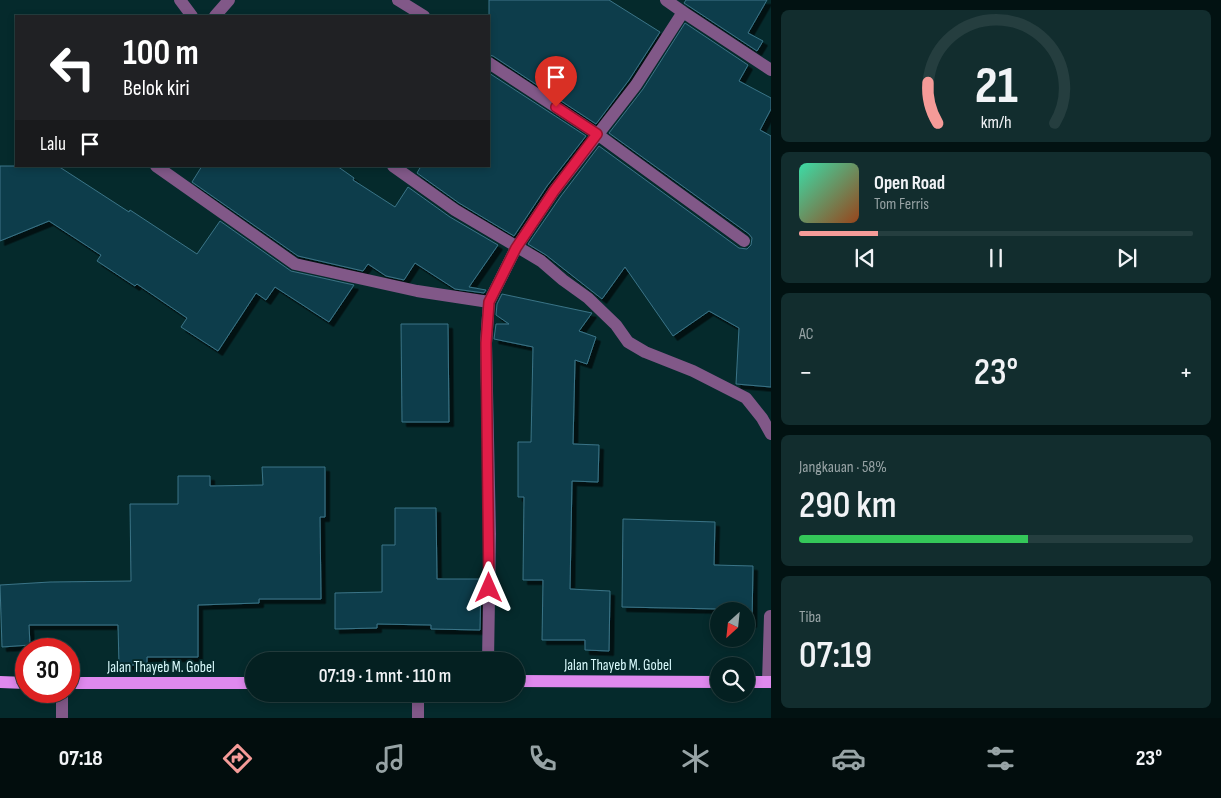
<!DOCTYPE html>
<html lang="id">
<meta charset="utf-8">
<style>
:root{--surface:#042021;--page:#122d2e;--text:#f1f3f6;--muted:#97a3a5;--line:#253e3f;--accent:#f59b98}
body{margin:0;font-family:"Sofia Sans Condensed",sans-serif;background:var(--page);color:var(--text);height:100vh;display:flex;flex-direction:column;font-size:19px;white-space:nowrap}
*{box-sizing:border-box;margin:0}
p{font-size:16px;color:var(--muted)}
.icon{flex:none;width:28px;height:28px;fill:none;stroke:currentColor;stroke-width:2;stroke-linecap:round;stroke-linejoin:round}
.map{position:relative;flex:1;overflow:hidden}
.drawer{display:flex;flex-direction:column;gap:10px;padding:10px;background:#021212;width:450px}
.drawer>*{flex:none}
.guide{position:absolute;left:15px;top:15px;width:475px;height:152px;border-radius:0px;box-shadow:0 2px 8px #0003,0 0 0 1px var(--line);background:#202124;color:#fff;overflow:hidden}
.needle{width:32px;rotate:207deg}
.fabs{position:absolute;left:710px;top:602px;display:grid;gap:10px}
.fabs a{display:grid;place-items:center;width:45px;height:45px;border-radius:50%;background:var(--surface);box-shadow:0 2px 8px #0003,0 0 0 1px var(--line);font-size:25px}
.speed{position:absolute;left:15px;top:638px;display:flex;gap:10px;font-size:25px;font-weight:700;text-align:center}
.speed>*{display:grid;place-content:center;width:65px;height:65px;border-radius:50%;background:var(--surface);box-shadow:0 2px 8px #0003,0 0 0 1px var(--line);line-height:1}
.speed .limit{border:8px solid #d22;background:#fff;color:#111}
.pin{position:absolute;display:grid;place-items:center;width:42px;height:42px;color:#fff;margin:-51px -21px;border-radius:50% 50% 50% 0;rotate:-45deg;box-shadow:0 0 5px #0007}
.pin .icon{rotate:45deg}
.me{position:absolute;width:55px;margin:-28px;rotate:0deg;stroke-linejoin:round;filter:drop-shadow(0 0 4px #0008)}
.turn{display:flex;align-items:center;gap:18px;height:105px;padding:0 25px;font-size:22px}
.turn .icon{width:65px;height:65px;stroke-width:2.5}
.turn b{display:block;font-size:35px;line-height:42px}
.then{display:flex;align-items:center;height:48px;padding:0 25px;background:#0003;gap:10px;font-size:19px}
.big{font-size:38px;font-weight:600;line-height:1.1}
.drawer .tile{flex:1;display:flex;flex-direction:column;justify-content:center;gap:8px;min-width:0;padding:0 18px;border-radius:8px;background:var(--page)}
.drawer .dial{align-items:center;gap:0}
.dial svg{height:130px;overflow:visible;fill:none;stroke:var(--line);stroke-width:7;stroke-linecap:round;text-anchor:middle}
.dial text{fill:var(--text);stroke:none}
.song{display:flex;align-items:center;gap:15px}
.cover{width:60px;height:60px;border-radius:8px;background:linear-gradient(135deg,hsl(160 70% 55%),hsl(20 70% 35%))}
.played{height:5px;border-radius:2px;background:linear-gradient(90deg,var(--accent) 20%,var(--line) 20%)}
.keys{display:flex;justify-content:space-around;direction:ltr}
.heat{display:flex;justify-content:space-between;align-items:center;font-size:28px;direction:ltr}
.charge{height:8px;border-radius:4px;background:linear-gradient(90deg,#34c759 58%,var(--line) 0)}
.trip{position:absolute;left:245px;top:652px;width:280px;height:50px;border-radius:25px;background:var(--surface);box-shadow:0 2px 8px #0003,0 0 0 1px var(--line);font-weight:600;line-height:50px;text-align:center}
.dock{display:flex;height:80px;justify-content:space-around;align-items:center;background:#020d0d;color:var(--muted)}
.dock .icon{width:35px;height:35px}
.dock .active{color:var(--accent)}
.dock b{font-size:22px;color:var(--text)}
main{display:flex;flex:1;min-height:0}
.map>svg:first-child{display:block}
.building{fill:#103e4c;stroke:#3a7487;filter:url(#shadow)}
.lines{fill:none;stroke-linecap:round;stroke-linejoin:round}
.street{stroke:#815888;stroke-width:12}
.primary{stroke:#df89ee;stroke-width:12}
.route-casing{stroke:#92132f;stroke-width:12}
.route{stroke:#e11d48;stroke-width:9}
.labels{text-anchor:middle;stroke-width:4;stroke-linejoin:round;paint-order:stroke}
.street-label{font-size:15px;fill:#d9fafc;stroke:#052a2c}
</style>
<main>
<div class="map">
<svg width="771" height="718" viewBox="0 0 771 718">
<defs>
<filter id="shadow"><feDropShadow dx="4.5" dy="4.5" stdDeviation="0" flood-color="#0009"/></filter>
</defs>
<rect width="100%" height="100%" fill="#052a2c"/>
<path class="building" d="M489 0H609L660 32 629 80 596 124 493 56 489 55Z
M686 0H767L748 33 763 41 757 51 684 3Z
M685 23 748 65 739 81 771 98V109L760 130 771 136V387L736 384 739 328 709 311 673 336 625 267 602 299 546 255 528 244 561 196 599 146 739 248 747 249 751 245 752 238 749 234 609 133 643 89Z
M489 73 586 136 547 186 514 236 459 203 417 173 421 166H489Z
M0 166H58L129 212 130 210 197 254 220 221 291 271 354 285 329 322 275 287 266 300 256 293 218 351 181 327 187 318 137 284 135 286 97 261 101 255 49 221 0 241Z
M202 166H337L354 178 353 180 395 207 408 187 450 217 498 245 469 287 486 290 484 293 455 289 415 263 404 280 386 276 368 264 363 271 298 256 192 182Z
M502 294 592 313 579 331 596 337 587 364 575 360 573 444 599 445 598 482 572 481 570 589 610 591 609 651 585 650V640H542L543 580H523L524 497H518V442H531L533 347 494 339 496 324H509L496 315 497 304Z
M401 324H448L449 422H402Z
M262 467H325V517H320L321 599H259V603L198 605V657H147V665H119L118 625H29L30 645 2 647 0 585 50 582 131 581 130 504H178V476H210V486L263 485Z
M395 508H436L437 579H481L480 630 431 629V625L377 624V628L335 629V593L382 592V545H395Z
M623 519 715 522 714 565 753 566 752 623H746V611H719V623H717L718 609 622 607Z"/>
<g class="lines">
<path class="street" d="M180 0 192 16
M398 0 424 16
M666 0 683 12
M215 16 229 0
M489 63 597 134 744 241
M156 166 295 264 417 291 489 302
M393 166 455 210 541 261 563 280 588 298 616 325 628 342 645 352 693 371 746 398 762 418 771 434
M488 661 490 534 486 343 489 302 516 248 554 191 636 85 683 12 771 70
M768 682 770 616
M418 694V718
M62 718V691"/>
<path class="primary" d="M516 681 719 682
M0 682 26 683
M746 682H771
M69 683H254"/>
</g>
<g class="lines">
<g class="route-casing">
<path id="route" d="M489 588 486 343 489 302 516 248 554 191 597 134 556 107"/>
</g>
<use href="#route" class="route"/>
</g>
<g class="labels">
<g class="street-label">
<text x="618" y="670">Jalan Thayeb M. Gobel</text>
<text x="161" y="672">Jalan Thayeb M. Gobel</text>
</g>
</g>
</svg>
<div class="fabs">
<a><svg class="needle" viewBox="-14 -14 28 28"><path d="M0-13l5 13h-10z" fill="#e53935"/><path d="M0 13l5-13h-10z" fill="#97a3a5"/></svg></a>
<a><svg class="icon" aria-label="search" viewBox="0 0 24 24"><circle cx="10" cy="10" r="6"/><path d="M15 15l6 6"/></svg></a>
</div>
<div class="speed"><div class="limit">30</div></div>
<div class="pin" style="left:556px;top:107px;background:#d93025"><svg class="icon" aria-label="arrive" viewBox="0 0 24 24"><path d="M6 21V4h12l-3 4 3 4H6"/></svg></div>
<svg class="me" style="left:489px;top:588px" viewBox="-20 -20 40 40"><path d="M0-17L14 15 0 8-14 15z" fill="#e11d48" stroke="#fff" stroke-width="4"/></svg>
<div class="trip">07:19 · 1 mnt · 110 m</div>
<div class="guide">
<div class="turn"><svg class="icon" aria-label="left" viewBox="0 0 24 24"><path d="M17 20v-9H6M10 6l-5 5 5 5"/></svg><div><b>100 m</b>Belok kiri</div></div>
<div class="then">Lalu<svg class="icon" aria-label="arrive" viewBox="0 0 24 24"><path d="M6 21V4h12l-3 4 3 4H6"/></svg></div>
</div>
</div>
<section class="drawer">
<div class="tile dial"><svg viewBox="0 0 100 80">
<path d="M14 69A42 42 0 1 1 86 69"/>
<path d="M14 69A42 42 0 0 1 8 44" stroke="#f59b98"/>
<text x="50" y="56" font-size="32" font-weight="700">21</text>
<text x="50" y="72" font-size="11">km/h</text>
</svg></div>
<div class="tile">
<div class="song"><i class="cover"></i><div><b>Open Road</b><p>Tom Ferris</p></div></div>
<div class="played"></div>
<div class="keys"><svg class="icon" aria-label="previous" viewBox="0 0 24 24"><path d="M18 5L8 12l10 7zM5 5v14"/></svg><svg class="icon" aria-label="pause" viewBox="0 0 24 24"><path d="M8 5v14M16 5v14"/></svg><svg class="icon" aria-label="next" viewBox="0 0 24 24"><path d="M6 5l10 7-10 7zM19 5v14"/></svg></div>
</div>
<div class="tile"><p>AC</p>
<div class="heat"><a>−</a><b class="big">23°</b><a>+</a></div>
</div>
<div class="tile"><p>Jangkauan · 58%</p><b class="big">290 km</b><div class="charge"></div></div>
<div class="tile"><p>Tiba</p><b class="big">07:19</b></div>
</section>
</main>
<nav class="dock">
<b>07:18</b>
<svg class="icon active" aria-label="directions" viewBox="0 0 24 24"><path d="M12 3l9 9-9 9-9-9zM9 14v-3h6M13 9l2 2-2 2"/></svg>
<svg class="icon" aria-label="music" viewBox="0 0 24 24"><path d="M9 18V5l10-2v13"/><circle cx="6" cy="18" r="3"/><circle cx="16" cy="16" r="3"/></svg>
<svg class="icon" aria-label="phone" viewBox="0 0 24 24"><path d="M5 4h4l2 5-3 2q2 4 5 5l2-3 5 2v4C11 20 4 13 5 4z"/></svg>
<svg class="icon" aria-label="climate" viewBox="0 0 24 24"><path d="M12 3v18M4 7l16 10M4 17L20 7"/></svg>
<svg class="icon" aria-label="car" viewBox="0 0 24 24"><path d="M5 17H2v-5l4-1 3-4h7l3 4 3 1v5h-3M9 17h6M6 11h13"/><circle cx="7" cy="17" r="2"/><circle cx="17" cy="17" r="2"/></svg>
<svg class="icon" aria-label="filters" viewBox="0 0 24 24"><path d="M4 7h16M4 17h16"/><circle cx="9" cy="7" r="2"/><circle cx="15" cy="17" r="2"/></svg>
<b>23°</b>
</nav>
